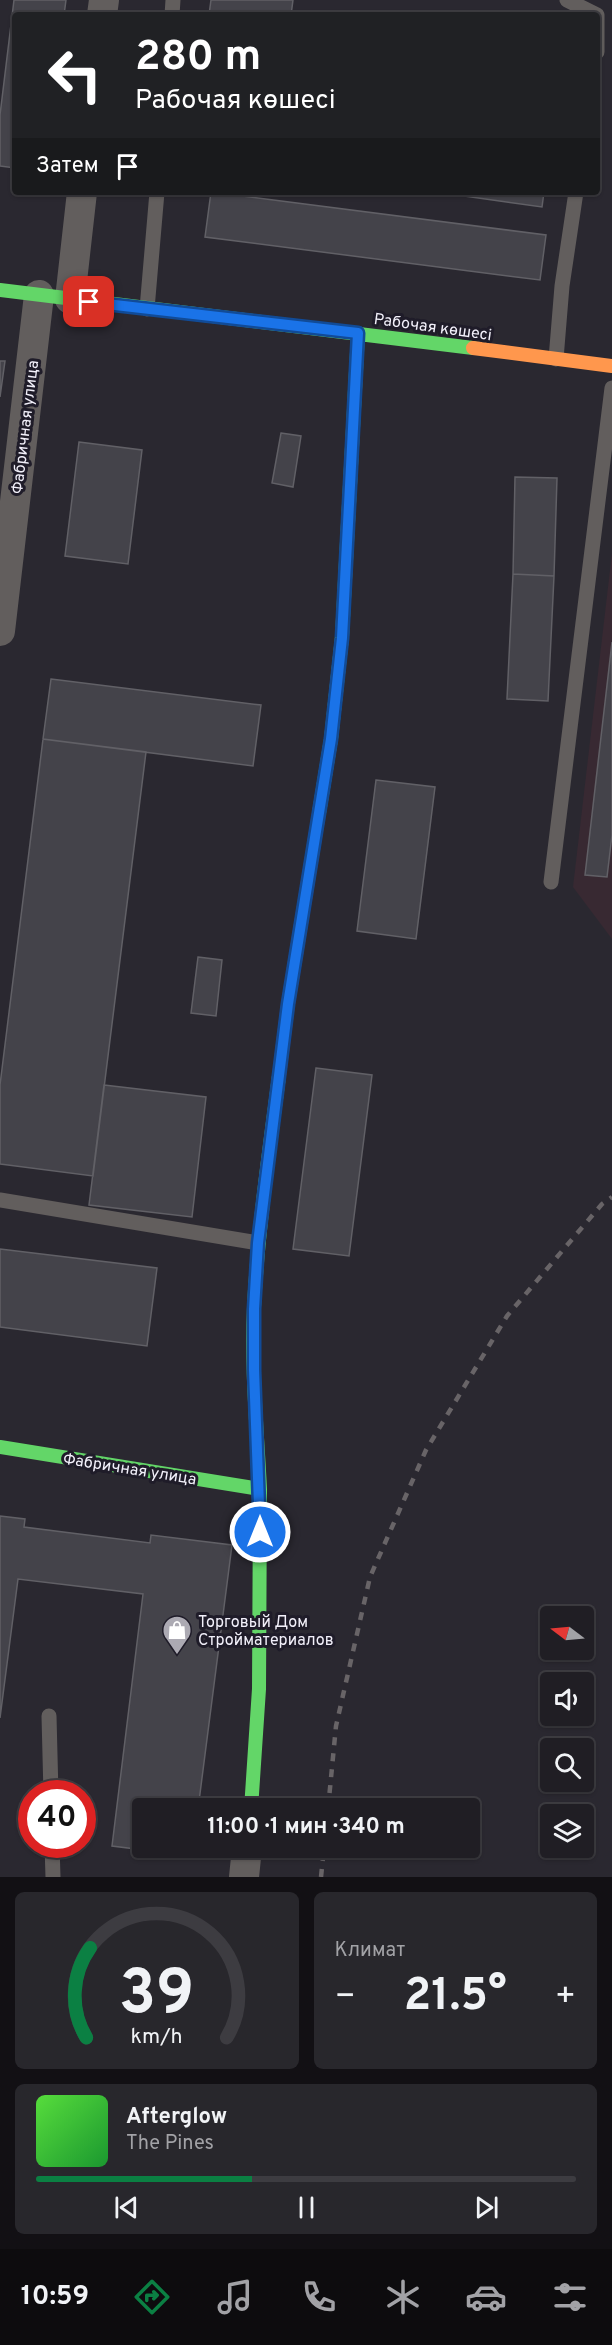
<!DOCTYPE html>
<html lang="ru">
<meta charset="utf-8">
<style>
:root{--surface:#201e24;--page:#28272c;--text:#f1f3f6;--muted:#a2a2a6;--line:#3d3c41;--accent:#0b8043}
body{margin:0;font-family:Overpass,sans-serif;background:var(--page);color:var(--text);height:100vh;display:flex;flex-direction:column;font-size:22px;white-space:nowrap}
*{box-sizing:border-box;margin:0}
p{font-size:20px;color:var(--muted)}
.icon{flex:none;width:33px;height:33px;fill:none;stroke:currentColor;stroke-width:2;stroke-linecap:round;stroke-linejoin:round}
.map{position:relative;height:1877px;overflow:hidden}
.sheet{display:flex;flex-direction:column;gap:15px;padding:15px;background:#121014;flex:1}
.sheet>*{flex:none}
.banner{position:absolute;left:12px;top:12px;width:588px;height:183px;border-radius:6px;box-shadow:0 2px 4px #0004,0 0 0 2px var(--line);background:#202124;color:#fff;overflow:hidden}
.needle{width:39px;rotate:286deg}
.controls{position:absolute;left:540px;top:1606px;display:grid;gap:12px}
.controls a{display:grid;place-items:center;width:54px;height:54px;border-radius:6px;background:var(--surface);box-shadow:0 2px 4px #0004,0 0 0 2px var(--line);font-size:30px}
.speed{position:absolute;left:18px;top:1780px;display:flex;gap:12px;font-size:30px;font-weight:700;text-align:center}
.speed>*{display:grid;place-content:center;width:78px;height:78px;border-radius:50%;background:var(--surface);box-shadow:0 2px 4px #0004,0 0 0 2px var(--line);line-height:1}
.speed .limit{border:9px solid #d22;background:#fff;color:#111}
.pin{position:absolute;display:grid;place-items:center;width:51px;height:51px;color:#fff;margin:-26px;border-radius:12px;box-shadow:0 3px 9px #0006}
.me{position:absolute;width:66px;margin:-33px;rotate:0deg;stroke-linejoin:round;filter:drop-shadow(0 0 4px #0008)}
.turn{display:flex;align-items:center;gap:21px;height:126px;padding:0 24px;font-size:27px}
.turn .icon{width:78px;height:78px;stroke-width:2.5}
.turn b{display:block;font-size:42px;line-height:51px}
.then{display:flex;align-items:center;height:57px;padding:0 24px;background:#0003;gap:12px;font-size:22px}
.big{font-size:45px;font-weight:700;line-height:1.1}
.sheet .widget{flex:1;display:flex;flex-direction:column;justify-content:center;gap:9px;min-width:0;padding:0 21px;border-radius:9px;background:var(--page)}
.sheet .dial{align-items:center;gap:0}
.dial svg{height:156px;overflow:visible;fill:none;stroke:var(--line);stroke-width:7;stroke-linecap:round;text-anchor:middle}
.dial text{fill:var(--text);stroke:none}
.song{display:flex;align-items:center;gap:18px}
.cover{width:72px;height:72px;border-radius:9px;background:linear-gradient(135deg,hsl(110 70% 55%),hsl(130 70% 35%))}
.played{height:6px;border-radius:3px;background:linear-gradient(90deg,var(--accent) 40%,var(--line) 40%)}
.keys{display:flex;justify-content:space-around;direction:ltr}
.heat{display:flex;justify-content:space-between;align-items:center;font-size:33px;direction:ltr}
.sheet .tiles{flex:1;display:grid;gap:15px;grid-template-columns:1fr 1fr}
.widget:last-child{grid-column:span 2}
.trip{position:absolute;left:132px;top:1798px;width:348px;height:60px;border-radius:6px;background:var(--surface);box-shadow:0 2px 4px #0004,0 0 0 2px var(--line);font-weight:700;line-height:60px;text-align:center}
.menu{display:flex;height:96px;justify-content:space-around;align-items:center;background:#0d0c0e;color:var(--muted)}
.menu .icon{width:42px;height:42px}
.menu .on{color:var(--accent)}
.menu b{font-size:27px;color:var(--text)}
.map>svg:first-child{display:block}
.industrial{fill:#382932}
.building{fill:#44434a;stroke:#616066;stroke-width:1.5}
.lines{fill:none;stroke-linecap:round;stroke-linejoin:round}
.lane{stroke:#625e5d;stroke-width:15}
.street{stroke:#625e5d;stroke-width:30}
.fast{stroke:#63d668;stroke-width:14}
.slow{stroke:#ff974d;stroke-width:14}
.jam{stroke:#b3261e;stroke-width:14}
.rail{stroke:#686467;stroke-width:4.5;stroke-dasharray:8 8;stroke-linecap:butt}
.route-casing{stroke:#114b97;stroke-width:15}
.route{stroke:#1a73e8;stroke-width:10}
.labels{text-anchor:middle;stroke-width:6;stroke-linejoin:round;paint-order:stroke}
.street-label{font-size:16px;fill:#f2f0fa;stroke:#1f1c29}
.poi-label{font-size:16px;fill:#f2f0fa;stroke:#1f1c29;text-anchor:start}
</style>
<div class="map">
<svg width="612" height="1877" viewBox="0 0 612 1877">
<rect width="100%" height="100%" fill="#2a2830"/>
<path class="industrial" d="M612 553V939L573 887Z"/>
<path class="building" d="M14 0H66L64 15H15V168L0 166V115Z
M211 0H293L291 15H209Z
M211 192 546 235 540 280 205 237Z
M436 192H544L542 207Z
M0 361H5L0 397Z
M281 433 301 436 293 487 272 483Z
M79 442 142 450 128 564 65 556Z
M515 477 557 478 554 576 513 574Z
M513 574 554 576 548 701 507 699Z
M612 642V835L607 877 585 875Z
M51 679 261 705 253 766 43 739Z
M43 739 146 752 93 1176 0 1164V1085Z
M376 780 435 787 416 939 357 931Z
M198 957 222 960 216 1016 191 1013Z
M316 1068 372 1075 349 1256 293 1249Z
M104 1085 206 1097 192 1217 89 1205Z
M0 1249 157 1268 147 1346 0 1327Z
M0 1516 25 1519 24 1527 150 1543 151 1535 232 1545 198 1809H142V1848H194L192 1856 112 1846 143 1594 18 1579 0 1718Z"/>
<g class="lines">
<path class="lane" d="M567 0 597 15
M172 15 173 0
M597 15V52
M147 309 157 192
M556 359 562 286 576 192
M551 882 612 388
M0 1200 258 1243
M49 1716 51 1794
M52 1845 53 1877"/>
<path class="street" d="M102 15 104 0
M70 299 82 192
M0 631 39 295
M244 1877 247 1848"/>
<path class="fast" d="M0 290 473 348
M319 813 331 739 342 637 358 333
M0 1447 260 1489 259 1689 251 1809
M260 1489C257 1429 251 1367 254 1307 258 1229 269 1153 279 1076"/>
<path class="slow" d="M473 348 612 366"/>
<path class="jam" d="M279 1076 288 1004 319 813"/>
<path class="rail" d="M328 1809 336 1726 370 1577 426 1450 507 1316 602 1204 612 1197
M321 1877 324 1848"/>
</g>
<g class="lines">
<g class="route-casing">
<path id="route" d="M89 302 358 333 342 638 331 739 288 1004 258 1243 254 1309V1370L260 1532"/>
</g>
<use href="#route" class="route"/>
</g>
<defs>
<g id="shop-pin" transform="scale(1.5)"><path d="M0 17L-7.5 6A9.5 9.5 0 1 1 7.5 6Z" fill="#acaab3" stroke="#1f1c29"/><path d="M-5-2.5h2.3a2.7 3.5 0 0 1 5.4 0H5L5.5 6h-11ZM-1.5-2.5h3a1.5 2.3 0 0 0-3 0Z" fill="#fff"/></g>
</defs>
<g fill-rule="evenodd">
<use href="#shop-pin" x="177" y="1630"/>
</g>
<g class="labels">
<g class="street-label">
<text transform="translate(433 326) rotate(8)" y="6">Рабочая көшесі</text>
<text transform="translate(24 427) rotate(-83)" y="6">Фабричная улица</text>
<text transform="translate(130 1468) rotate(9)" y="6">Фабричная улица</text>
</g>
<g class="poi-label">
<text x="198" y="1627">Торговый Дом<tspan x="198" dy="18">Стройматериалов</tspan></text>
</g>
</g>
</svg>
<div class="controls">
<a><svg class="needle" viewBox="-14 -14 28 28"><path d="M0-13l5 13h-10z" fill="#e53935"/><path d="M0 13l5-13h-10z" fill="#a2a2a6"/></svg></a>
<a><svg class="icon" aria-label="sound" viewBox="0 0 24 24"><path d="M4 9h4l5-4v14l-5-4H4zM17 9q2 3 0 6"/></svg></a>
<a><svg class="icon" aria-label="search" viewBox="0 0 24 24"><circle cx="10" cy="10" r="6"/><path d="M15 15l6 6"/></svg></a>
<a><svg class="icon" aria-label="layers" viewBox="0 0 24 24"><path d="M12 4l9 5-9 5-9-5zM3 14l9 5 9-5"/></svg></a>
</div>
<div class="speed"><div class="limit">40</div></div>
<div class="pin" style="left:89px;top:302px;background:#d93025"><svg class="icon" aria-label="arrive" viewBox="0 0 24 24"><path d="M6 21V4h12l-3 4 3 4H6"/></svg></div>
<svg class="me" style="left:260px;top:1532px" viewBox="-20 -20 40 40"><circle r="17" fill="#1a73e8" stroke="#fff" stroke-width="3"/><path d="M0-11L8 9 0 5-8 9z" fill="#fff"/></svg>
<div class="trip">11:00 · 1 мин · 340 m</div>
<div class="banner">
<div class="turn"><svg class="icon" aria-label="left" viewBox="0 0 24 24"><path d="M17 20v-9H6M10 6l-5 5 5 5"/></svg><div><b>280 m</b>Рабочая көшесі</div></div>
<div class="then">Затем<svg class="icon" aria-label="arrive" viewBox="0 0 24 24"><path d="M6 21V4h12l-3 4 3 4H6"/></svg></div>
</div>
</div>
<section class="sheet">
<div class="tiles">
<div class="widget dial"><svg viewBox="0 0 100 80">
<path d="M14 69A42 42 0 1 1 86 69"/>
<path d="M14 69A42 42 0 0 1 16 23" stroke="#0b8043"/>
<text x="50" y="56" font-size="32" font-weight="700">39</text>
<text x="50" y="72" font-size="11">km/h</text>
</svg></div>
<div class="widget"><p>Климат</p>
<div class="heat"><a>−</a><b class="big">21.5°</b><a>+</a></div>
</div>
<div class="widget">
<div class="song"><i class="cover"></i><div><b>Afterglow</b><p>The Pines</p></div></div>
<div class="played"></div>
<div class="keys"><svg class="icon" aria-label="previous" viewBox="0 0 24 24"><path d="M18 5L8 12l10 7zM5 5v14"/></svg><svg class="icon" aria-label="pause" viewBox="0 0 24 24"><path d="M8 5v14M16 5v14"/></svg><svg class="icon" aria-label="next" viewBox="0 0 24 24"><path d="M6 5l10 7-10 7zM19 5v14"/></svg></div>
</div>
</div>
</section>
<nav class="menu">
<b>10:59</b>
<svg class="icon on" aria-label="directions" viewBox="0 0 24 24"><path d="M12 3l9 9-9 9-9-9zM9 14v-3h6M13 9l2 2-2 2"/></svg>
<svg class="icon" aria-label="music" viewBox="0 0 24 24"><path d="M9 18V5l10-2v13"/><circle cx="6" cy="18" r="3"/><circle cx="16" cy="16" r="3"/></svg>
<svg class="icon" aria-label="phone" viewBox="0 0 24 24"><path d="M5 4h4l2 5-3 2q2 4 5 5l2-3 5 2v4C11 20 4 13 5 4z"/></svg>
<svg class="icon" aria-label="climate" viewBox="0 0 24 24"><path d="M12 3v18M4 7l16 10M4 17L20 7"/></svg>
<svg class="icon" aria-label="car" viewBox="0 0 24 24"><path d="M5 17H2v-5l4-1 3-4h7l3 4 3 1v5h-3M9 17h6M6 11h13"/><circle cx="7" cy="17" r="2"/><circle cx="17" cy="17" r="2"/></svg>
<svg class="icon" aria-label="filters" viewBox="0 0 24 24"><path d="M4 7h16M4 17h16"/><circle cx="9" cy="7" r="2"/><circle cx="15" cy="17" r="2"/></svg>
</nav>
